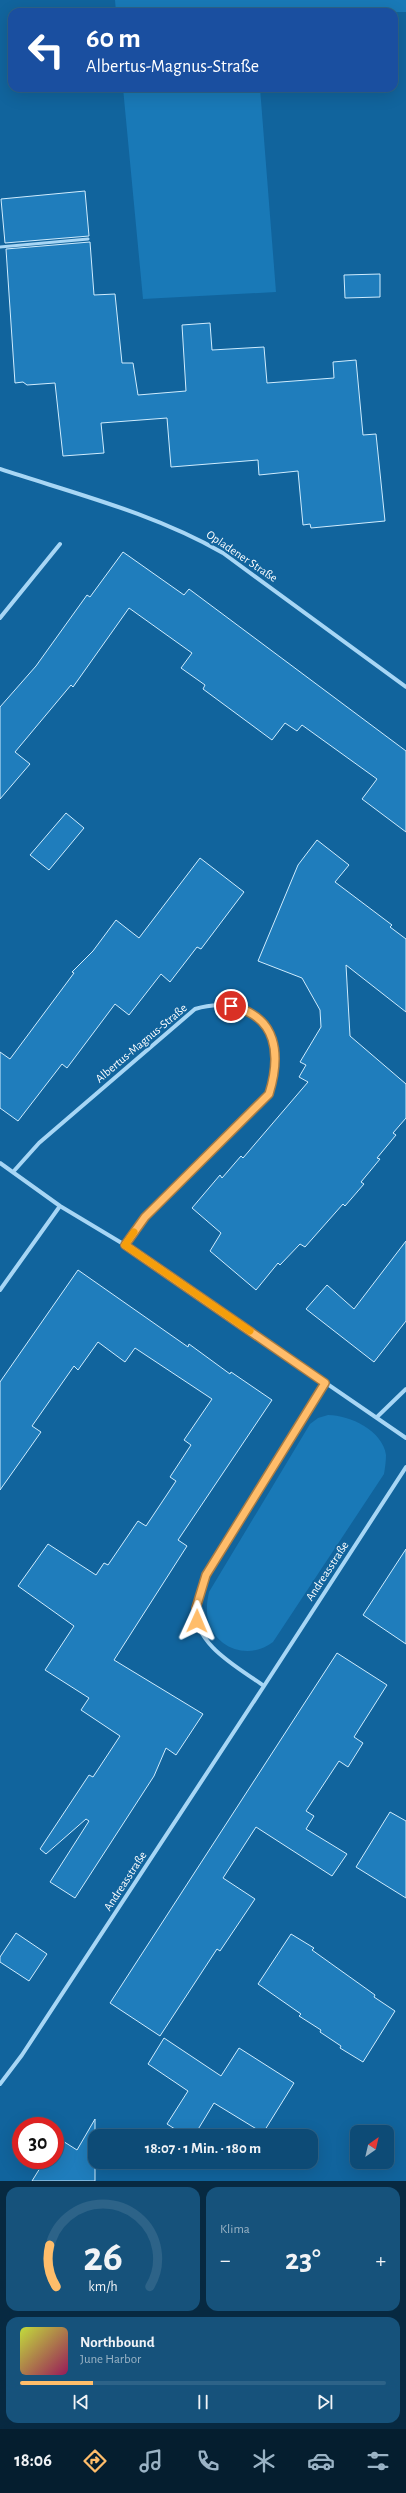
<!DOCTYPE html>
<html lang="de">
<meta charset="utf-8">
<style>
:root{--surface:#0d4b76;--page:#16527b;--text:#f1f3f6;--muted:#9ab3c5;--line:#2d6388;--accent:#ffbd6a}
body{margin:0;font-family:"Alegreya Sans",sans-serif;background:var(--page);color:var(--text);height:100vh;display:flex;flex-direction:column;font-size:15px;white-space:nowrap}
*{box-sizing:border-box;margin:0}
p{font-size:13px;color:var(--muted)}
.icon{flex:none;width:22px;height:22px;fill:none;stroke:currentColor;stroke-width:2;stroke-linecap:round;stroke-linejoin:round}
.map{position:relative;height:2181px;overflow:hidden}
.side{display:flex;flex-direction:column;gap:6px;padding:6px;background:#072941;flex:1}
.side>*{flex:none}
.hud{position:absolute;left:8px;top:8px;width:390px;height:84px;border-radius:12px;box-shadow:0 4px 16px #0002,0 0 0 1px var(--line);background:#1a4fa0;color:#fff;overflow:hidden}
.needle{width:26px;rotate:34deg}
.fabs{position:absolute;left:350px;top:2125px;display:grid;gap:8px}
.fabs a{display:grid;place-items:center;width:44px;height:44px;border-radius:8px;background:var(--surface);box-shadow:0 4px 16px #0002,0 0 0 1px var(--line);font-size:20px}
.speed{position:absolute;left:12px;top:2117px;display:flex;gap:8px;font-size:20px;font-weight:700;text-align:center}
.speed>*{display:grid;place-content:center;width:52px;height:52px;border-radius:50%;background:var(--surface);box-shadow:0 4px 16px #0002,0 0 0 1px var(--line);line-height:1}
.speed .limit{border:6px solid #d22;background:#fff;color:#111}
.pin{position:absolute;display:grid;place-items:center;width:34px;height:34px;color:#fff;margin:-17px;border:2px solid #fff;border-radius:50%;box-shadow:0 1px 4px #0007}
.me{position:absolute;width:44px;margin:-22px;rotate:1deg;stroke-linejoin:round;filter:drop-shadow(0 0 3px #0008)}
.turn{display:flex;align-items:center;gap:14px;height:84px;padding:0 12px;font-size:18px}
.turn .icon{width:52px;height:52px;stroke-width:2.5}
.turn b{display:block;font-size:28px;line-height:34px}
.big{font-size:30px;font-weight:700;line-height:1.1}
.side .widget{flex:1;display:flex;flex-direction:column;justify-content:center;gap:6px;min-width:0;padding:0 14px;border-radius:12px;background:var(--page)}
.side .dial{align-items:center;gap:0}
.dial svg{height:104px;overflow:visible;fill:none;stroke:var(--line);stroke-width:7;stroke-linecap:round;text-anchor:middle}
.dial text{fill:var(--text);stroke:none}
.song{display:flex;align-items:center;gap:12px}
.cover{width:48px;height:48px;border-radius:6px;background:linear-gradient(135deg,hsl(70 70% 55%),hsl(330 70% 35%))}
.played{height:4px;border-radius:2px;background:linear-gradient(90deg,var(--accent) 20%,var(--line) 20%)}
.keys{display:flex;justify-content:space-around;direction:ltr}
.heat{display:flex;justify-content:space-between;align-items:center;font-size:22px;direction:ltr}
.side .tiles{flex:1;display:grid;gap:6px;grid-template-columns:1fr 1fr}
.widget:last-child{grid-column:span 2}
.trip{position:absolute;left:88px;top:2129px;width:230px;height:40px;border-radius:12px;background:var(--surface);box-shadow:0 4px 16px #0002,0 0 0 1px var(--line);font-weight:700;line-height:40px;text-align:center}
.tab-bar{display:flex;height:64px;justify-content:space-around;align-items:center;background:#051e2f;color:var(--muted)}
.tab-bar .icon{width:28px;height:28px}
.tab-bar .selected{color:var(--accent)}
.tab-bar b{font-size:18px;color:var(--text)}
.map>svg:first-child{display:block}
.green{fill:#1979b7}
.building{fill:#1f7dbc;stroke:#cfecfe}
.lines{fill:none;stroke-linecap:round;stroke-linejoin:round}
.service{stroke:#a7d6f5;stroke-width:3}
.minor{stroke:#a7d6f5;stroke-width:4}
.route-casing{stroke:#a67b45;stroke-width:10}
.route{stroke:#ffbd6a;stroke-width:7}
.slow{stroke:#f59e0b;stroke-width:7}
.labels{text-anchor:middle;stroke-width:4;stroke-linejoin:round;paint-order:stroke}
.street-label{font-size:12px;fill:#fff;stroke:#11649d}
</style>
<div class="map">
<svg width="406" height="2181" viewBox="0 0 406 2181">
<rect width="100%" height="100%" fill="#11649d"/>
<path class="green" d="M115 0H406V12H116Z
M123 88H260L276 292 143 299Z
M328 1415C350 1415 383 1431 386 1455 386 1461 385 1468 384 1474L273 1642C250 1660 216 1650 208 1620 206 1610 207 1601 209 1592L310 1424 318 1418Z"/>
<path class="building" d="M85 191 89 236 5 243 1 199Z
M90 242 94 295 115 294 122 363H133L138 395 186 391 182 325 210 323 212 350 264 347 267 383 334 378 333 362 356 360 363 435 376 434 385 521 311 528 310 524 303 525 298 471 259 475 258 460 171 467 167 418 101 423 104 453 63 456 55 383 27 385 23 382 15 383 6 249Z
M380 274V297L345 298 344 275Z
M123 552 184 595 189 589 406 751V832L362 799 377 779 302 725 297 731 285 723 272 740 203 689 205 685 181 668 192 653 129 608 73 687 71 685 15 752 30 764 0 799V707L36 666 87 595 90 597Z
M66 813 84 828 49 870 30 855Z
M317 840 349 865 335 882 392 925 390 927 406 939V1012L346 965 350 1036 406 1084V1118L393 1133 396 1135 377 1158 380 1159 361 1182 364 1184 345 1206 343 1204 305 1247 300 1244 280 1265 278 1263 256 1290 210 1251 221 1233 192 1208 220 1175 222 1178 241 1156 243 1158 308 1082 299 1077 306 1065 300 1062 321 1027 320 1010 302 978 258 961 298 865Z
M200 858 244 892 201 949 197 947 170 982 161 974 129 1015 115 1004 67 1068 62 1064 18 1121 0 1108V1052L10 1059 74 973 72 972 93 951 116 920 139 938Z
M406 1241V1321L374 1362 306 1309 327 1285 354 1309Z
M78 1270 188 1347 189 1344 230 1374 231 1372 272 1400 178 1540 187 1546 114 1660 203 1714 176 1755 166 1748 154 1776 75 1898 50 1882 89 1821 86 1819 46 1854 40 1849 89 1775 93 1777 120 1736 81 1710 89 1698 45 1670 74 1626 18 1586 48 1544 96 1575 104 1563 108 1565 138 1521 146 1526 176 1481 170 1477 191 1445 184 1440 212 1399 135 1348 125 1362 98 1342 78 1370 74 1366 32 1426 41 1432 0 1490V1382Z
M406 1549V1644L363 1615Z
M337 1653 387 1685 354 1737 363 1743 348 1767 339 1761 306 1811 314 1816 306 1829 347 1854 332 1876 256 1827 223 1878 255 1899 220 1951 217 1949 160 2036 110 2003Z
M390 1812 406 1821V1898L356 1867Z
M16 1933 47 1954 29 1981 0 1962V1957Z
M291 1934 314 1948 312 1950 375 1995 374 1997 395 2011 363 2062 340 2048 341 2046 320 2032 321 2030 299 2016 301 2014 258 1984Z
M164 2038 221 2076 239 2048 294 2083 263 2133 214 2103 194 2136H186L167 2124 188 2091 148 2064Z
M95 2119V2181H32L45 2160H55V2143L58 2138 77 2150Z"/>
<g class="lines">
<path class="service" d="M0 247 88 239"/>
<path class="minor" d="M0 469C76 494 153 513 223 553L406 687
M0 618 60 544
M0 1163 60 1206 125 1245 406 1438
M13 1172 39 1143 195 1009C228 999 268 1010 276 1048 279 1064 274 1079 269 1094L145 1217 125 1245
M0 1290 60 1206
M325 1383 206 1575C202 1585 197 1596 196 1607 192 1644 239 1668 264 1686L406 1467
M377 1417 406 1389
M0 2084 22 2055 264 1686"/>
</g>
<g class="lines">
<g class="route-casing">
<path id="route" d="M197 1621 196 1608 206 1575 325 1383 125 1245 145 1217 269 1094C281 1055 278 1016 231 1006"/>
</g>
<use href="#route" class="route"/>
<path class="slow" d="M134 1232 125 1245 250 1331"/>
</g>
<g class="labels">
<g class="street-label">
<text transform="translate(242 556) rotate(34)" y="4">Opladener Straße</text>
<text transform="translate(141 1043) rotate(-40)" y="4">Albertus-Magnus-Straße</text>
<text transform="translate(327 1571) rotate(-57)" y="4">Andreasstraße</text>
<text transform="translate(125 1881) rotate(-57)" y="4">Andreasstraße</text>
</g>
</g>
</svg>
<div class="fabs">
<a><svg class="needle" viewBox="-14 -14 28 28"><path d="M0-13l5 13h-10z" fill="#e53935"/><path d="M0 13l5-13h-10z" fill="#9ab3c5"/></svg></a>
</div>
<div class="speed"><div class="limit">30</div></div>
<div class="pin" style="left:231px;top:1006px;background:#d93025"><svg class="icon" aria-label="arrive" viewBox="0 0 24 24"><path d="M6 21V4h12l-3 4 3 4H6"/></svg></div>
<svg class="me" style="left:197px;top:1621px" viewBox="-20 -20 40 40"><path d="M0-17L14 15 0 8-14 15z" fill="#ffbd6a" stroke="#fff" stroke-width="4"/></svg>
<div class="trip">18:07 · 1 Min. · 180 m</div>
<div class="hud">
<div class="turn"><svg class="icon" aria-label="left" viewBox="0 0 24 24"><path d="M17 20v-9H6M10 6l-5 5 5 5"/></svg><div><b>60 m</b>Albertus-Magnus-Straße</div></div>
</div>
</div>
<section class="side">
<div class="tiles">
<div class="widget dial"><svg viewBox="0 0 100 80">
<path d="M14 69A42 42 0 1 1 86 69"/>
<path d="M14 69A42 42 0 0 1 9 37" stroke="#ffbd6a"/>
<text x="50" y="56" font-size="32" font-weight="700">26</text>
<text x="50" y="72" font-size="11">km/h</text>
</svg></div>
<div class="widget"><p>Klima</p>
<div class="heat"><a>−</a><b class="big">23°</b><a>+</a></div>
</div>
<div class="widget">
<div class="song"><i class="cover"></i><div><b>Northbound</b><p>June Harbor</p></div></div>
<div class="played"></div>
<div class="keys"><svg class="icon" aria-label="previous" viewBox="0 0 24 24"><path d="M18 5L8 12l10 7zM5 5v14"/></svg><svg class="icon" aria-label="pause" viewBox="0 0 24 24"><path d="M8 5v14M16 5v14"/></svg><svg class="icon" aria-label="next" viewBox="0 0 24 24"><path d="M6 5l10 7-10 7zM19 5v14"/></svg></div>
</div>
</div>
</section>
<nav class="tab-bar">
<b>18:06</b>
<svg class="icon selected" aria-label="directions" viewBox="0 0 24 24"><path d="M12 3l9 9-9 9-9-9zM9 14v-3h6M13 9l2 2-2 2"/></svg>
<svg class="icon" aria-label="music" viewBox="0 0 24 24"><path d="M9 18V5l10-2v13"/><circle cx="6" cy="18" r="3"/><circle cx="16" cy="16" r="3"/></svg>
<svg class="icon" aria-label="phone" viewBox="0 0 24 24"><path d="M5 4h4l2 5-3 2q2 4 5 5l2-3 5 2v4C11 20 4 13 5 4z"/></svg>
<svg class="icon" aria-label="climate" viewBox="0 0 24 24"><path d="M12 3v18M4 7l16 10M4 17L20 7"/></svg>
<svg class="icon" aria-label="car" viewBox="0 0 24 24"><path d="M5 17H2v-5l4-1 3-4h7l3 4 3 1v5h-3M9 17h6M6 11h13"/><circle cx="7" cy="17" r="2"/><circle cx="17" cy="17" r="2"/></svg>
<svg class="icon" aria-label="filters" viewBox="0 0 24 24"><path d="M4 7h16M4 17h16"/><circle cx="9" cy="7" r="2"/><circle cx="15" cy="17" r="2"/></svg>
</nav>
